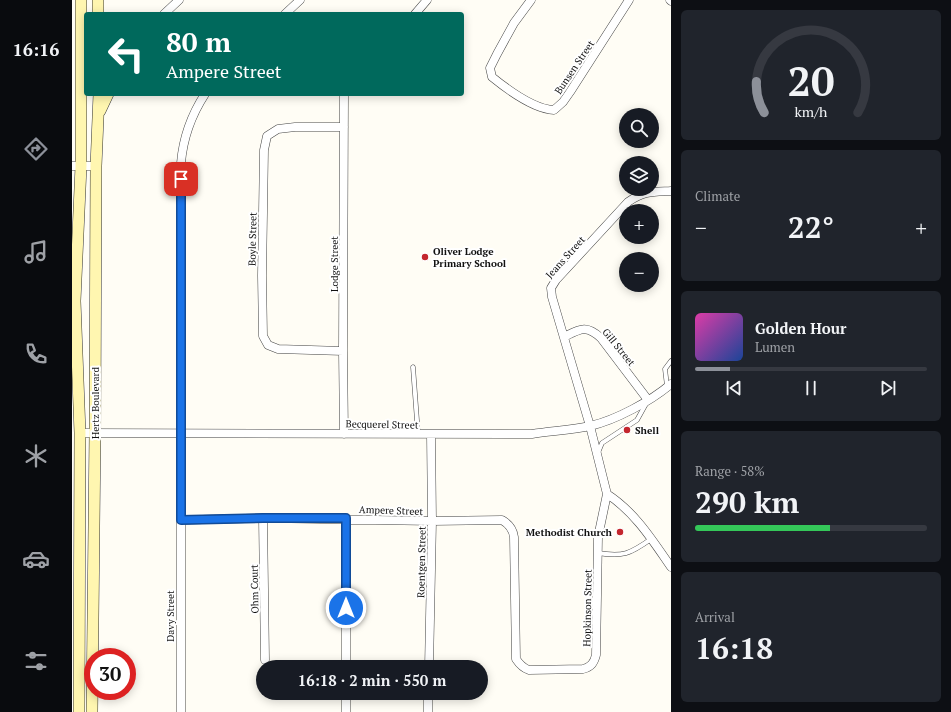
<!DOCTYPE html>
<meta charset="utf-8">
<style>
:root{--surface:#171b24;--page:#20242c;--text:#f1f3f6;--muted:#9ea1a6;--line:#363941;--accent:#8c9099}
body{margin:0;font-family:"PT Serif",serif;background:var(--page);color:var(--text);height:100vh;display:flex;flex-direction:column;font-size:15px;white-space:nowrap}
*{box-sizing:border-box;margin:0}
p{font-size:13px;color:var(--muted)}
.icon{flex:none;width:22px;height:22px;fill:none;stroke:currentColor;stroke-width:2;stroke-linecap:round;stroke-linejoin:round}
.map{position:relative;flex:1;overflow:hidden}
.panel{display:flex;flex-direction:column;gap:10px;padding:10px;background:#0d0f14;width:280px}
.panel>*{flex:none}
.top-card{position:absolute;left:12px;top:12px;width:380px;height:84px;border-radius:4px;box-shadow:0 2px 10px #0003;background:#00695c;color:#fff;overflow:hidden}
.buttons{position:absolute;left:547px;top:108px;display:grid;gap:8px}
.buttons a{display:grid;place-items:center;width:40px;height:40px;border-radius:50%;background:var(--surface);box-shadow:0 2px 10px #0003;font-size:20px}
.speed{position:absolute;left:12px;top:648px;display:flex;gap:8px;font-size:20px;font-weight:700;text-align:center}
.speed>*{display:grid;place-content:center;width:52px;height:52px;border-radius:50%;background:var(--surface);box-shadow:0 2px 10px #0003;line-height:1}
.speed .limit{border:6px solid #d22;background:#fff;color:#111}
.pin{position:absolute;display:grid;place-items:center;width:34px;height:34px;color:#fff;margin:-17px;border-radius:8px;box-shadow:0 2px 6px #0006}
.me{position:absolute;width:44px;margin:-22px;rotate:0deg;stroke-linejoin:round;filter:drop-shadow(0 0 3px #0008)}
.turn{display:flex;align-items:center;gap:14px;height:84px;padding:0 16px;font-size:18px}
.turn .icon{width:52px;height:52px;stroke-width:2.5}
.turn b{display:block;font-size:28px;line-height:34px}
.big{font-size:30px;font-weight:700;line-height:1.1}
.panel .card{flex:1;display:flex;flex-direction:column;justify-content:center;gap:6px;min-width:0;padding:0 14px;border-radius:6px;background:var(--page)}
.panel .dial{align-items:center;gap:0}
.dial svg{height:104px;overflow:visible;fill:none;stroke:var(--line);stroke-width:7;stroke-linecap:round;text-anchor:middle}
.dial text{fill:var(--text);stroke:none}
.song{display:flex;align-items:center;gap:12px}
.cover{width:48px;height:48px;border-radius:6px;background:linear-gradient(135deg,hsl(320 70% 55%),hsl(220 70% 35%))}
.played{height:4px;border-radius:2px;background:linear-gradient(90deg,var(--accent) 15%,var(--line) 15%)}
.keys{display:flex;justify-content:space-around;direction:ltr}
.heat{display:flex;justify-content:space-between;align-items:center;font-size:22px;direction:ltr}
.charge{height:6px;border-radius:3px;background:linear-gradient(90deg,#34c759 58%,var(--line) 0)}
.trip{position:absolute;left:184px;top:660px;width:232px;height:40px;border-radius:20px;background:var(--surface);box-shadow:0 2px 10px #0003;font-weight:700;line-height:40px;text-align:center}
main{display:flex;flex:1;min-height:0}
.menu{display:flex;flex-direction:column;width:72px;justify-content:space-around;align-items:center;background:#090b0e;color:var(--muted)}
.menu .icon{width:28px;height:28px}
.menu .on{color:var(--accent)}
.menu b{font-size:18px;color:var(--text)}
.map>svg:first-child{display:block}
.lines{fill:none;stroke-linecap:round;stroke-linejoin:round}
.lane-casing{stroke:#444;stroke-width:5}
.street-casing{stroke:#444;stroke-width:9}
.secondary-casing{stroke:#333;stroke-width:12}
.lane{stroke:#fff;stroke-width:4}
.street{stroke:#fff;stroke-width:8}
.secondary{stroke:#fff6b0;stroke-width:11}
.route-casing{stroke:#114b97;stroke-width:10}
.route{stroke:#1a73e8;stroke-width:7}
.poi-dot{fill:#c4262e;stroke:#fff;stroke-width:1.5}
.labels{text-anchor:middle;stroke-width:4;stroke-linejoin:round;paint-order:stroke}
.street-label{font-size:10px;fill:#111;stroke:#fff}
.poi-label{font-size:10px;font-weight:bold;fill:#111;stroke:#fff;text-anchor:start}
</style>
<main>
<nav class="menu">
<b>16:16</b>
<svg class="icon on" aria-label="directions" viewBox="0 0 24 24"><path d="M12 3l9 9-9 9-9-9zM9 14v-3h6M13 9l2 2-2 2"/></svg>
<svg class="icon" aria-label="music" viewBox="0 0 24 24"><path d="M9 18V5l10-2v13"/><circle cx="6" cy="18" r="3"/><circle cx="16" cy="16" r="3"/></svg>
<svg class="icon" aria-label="phone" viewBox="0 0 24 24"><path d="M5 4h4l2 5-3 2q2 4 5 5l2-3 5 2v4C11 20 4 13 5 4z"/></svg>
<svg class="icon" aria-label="climate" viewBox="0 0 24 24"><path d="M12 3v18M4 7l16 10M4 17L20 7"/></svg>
<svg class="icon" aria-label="car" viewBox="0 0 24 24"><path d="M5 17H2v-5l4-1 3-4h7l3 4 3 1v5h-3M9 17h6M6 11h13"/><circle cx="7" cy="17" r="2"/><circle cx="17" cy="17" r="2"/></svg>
<svg class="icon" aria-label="filters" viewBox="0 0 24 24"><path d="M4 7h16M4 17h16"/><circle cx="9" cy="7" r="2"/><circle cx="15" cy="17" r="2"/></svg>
</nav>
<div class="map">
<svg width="599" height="712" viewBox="0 0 599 712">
<rect width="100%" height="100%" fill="#fffdf5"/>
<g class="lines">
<g class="lane-casing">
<path id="lane" d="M341 367 346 434
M595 386 593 369 599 361
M525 455 530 443 565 420 575 402
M526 553C551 557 558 554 579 539"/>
</g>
<g class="street-casing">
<path id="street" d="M459 0 442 23 425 54 418 68 420 77C436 90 461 109 482 110L491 102 498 92 557 0
M598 0 599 1
M92 14 107 0
M213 14 228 0
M343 14 355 0
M272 94 271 351 272 434
M0 166H24
M492 337C508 329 514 324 529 338L576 400
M271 351 206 349 196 345 191 336 190 276 192 150 195 136 206 129 223 127H272
M8 433 460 434C479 431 499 430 518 426 544 420 579 401 599 384
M535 494C563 512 581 541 599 567
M191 518 193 660
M109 520 191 518 360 521 430 520C437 524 441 529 442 537L444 659C448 665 451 668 457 670L511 669C519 667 522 663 524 655L526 537 535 494 518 426 480 297 479 288 484 280 556 202C572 191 580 192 599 191
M274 667V519
M357 667 360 521 359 434
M109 712V163C111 139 120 114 133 94
M274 712V693
M356 712V693"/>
</g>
<g class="secondary-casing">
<path id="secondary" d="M26 0V14
M28 111 36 94
M7 712 8 433 3 301 9 166V0
M20 712 23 433 24 166 27 94"/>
</g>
<use href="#lane" class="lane"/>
<use href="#street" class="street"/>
<use href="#secondary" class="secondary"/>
</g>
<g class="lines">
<g class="route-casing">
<path id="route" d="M109 179V520L191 518H274V608"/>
</g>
<use href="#route" class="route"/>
</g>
<g class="poi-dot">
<circle cx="353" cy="257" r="4"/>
<circle cx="555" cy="430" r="4"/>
<circle cx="548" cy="532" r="4"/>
</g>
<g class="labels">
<g class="street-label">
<text transform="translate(502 67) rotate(-56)" y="4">Bunsen Street</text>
<text transform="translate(180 239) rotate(-89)" y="4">Boyle Street</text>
<text transform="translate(493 257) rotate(-48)" y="4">Jeans Street</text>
<text transform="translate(262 264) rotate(-90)" y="4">Lodge Street</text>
<text transform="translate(547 347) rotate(51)" y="4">Gill Street</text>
<text transform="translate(23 403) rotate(-90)" y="4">Hertz Boulevard</text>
<text transform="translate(310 424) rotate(1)" y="4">Becquerel Street</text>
<text transform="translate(319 510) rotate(2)" y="4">Ampere Street</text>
<text transform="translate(349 562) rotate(-89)" y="4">Roentgen Street</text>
<text transform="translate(182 589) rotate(-91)" y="4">Ohm Court</text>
<text transform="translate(515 608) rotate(-89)" y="4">Hopkinson Street</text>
<text transform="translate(98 616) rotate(-90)" y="4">Davy Street</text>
</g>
<g class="poi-label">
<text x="361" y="255">Oliver Lodge<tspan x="361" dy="12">Primary School</tspan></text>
<text x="563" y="434">Shell</text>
<text x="540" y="536" text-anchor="end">Methodist Church</text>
</g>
</g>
</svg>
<div class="buttons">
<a><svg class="icon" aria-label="search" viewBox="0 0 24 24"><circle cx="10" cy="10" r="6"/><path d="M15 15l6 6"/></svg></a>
<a><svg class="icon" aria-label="layers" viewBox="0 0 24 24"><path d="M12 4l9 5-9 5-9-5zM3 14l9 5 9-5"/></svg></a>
<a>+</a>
<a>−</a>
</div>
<div class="speed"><div class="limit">30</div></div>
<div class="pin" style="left:109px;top:179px;background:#d93025"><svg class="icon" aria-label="arrive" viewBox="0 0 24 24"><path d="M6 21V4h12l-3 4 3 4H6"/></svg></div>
<svg class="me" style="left:274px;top:608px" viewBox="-20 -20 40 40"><circle r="17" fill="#1a73e8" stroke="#fff" stroke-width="3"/><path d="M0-11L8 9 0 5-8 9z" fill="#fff"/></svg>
<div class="trip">16:18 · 2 min · 550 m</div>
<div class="top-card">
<div class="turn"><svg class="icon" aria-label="left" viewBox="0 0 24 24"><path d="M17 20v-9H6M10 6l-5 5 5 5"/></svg><div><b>80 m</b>Ampere Street</div></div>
</div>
</div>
<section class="panel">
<div class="card dial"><svg viewBox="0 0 100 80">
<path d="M14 69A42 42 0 1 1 86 69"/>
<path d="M14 69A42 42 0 0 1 8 45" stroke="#8c9099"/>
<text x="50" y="56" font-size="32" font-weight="700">20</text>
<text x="50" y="72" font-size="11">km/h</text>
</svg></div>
<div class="card"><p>Climate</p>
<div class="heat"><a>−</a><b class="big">22°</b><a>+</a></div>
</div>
<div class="card">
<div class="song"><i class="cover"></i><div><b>Golden Hour</b><p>Lumen</p></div></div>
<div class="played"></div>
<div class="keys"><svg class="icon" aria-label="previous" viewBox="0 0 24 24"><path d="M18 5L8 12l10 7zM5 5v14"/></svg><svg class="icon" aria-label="pause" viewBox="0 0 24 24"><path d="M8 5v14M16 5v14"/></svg><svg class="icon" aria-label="next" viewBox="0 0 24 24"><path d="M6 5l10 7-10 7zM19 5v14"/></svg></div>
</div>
<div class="card"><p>Range · 58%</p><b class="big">290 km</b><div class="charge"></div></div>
<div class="card"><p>Arrival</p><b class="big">16:18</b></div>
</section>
</main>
